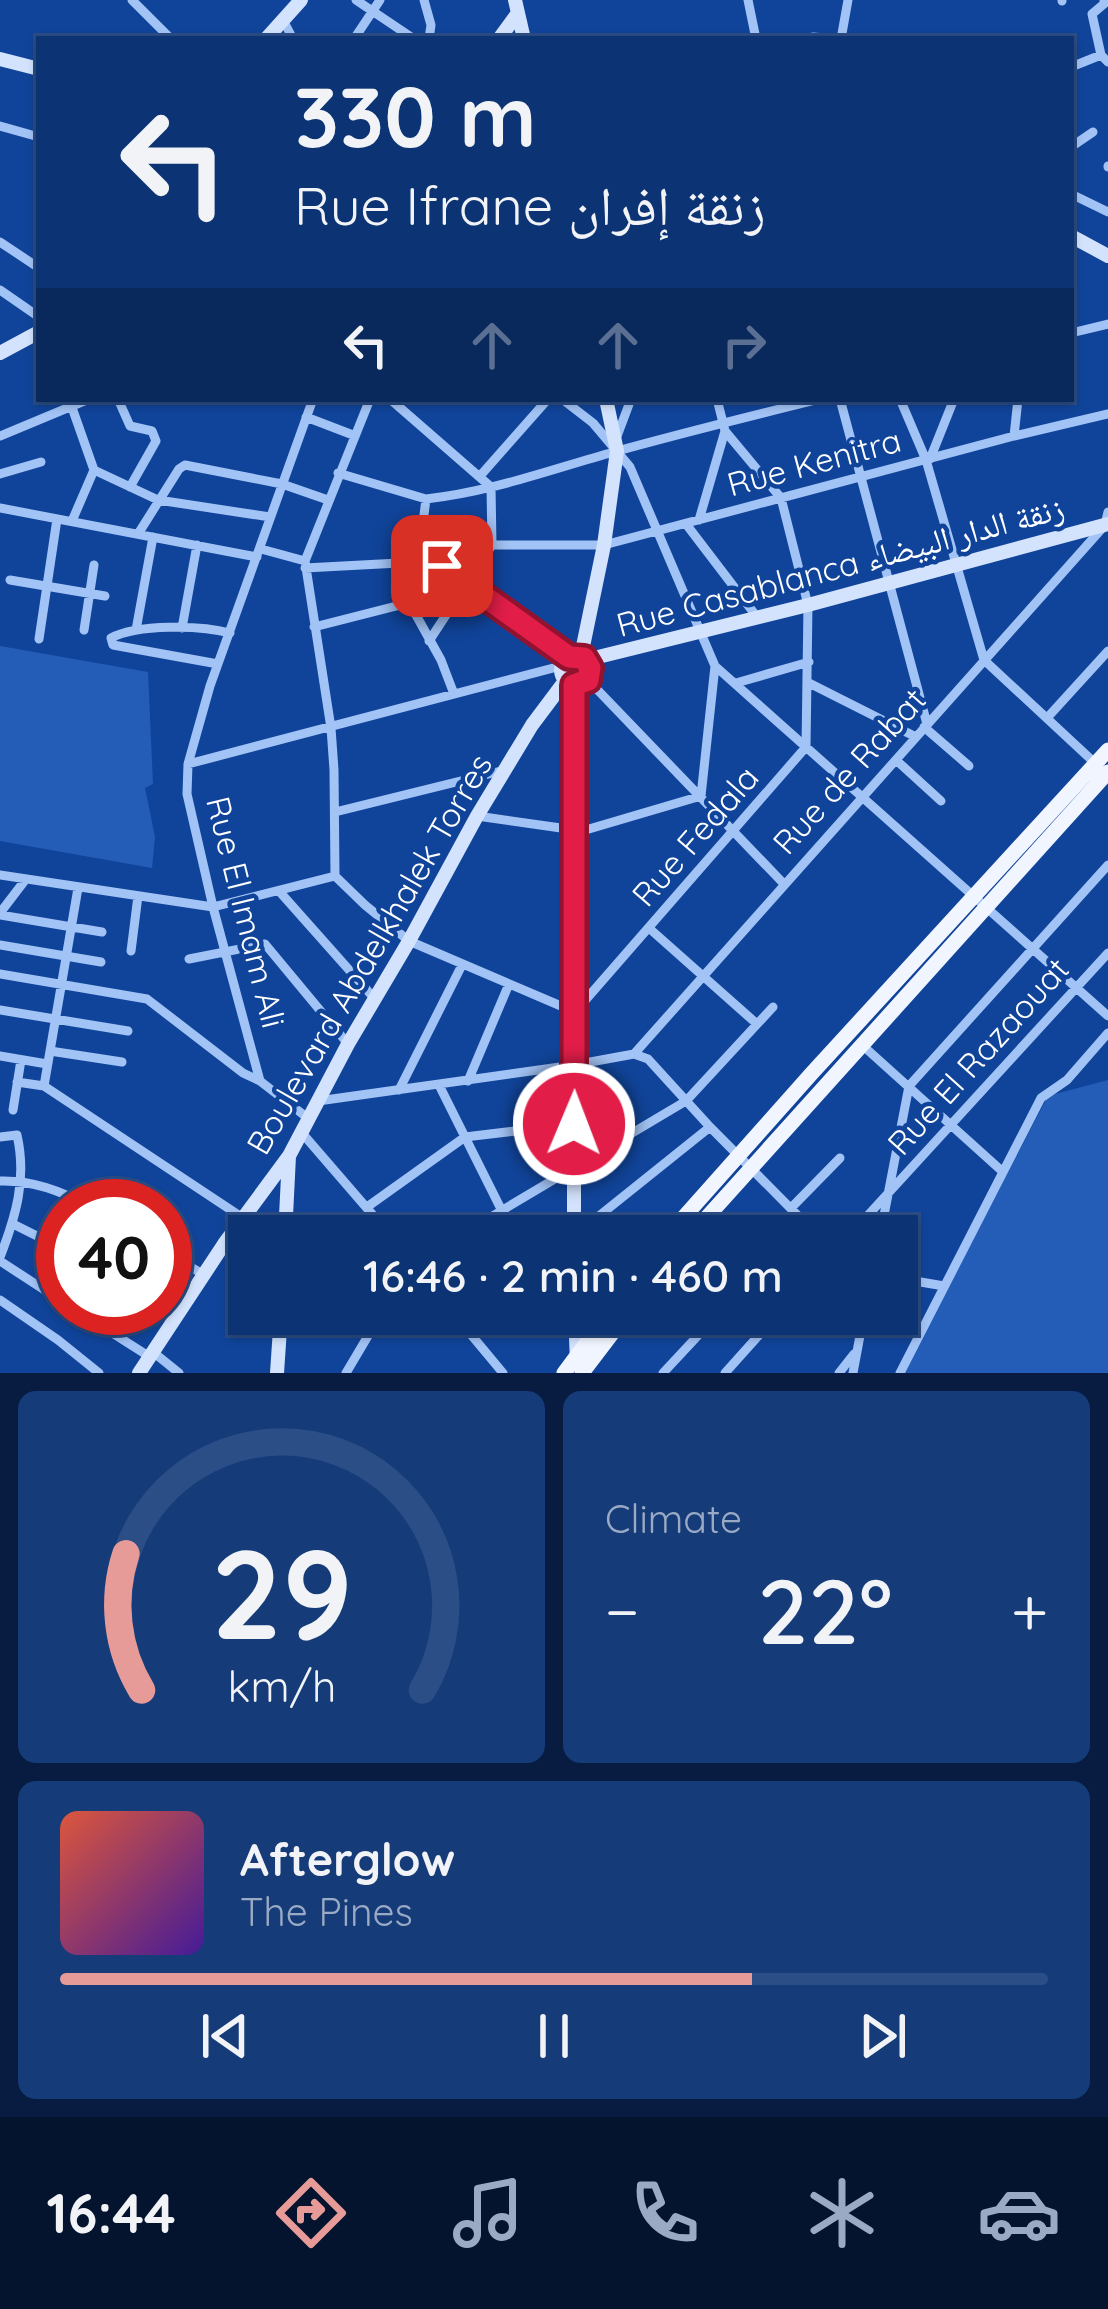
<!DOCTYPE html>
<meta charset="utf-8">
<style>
:root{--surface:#0c3374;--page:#153b79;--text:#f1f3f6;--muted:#9aaac5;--line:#2c4e86;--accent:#e69b98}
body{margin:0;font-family:Quicksand,"Noto Naskh Arabic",sans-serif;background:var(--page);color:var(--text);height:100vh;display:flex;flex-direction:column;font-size:45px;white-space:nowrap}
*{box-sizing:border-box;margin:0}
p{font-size:39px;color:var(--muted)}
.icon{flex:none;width:66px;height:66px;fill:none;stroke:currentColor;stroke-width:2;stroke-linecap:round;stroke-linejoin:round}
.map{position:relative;height:1373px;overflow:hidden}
.drawer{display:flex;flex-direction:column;gap:18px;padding:18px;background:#071c40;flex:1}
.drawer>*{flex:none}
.banner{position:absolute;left:36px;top:36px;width:1038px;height:366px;border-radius:0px;box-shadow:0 3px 9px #0004,0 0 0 3px var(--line);background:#0c3374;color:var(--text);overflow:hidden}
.speed{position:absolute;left:36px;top:1179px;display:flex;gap:24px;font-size:60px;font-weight:700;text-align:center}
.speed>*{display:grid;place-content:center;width:156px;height:156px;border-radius:50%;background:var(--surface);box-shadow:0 3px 9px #0004,0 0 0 3px var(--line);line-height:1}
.speed .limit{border:18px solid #d22;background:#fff;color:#111}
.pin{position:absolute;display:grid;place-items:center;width:102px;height:102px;color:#fff;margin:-51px;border-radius:24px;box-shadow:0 6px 18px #0006}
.me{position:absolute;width:132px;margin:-66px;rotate:1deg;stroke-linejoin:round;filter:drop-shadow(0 0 9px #0008)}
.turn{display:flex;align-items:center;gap:42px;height:252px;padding:0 60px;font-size:54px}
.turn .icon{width:156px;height:156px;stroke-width:2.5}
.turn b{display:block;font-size:84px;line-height:102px}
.lanes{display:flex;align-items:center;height:114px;padding:0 60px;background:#0003;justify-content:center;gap:60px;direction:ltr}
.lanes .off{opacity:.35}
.big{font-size:90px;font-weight:600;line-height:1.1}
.drawer .tile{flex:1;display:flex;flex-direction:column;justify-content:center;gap:18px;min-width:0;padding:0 42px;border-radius:18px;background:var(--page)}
.drawer .dial{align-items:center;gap:0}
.dial svg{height:312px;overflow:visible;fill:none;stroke:var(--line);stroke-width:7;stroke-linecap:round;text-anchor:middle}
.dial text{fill:var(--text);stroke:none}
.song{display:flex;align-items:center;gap:36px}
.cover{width:144px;height:144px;border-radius:18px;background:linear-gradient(135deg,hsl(10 70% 55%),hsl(260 70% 35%))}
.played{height:12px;border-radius:6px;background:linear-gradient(90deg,var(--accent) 70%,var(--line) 70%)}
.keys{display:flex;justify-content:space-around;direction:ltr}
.heat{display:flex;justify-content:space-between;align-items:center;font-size:66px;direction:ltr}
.drawer .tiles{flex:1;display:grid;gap:18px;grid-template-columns:1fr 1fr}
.tile:last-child{grid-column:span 2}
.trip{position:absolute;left:228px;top:1215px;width:690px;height:120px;border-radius:0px;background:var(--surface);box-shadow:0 3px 9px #0004,0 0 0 3px var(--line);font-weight:600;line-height:120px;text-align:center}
.tab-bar{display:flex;height:192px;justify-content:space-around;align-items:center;background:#05142e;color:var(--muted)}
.tab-bar .icon{width:84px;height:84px}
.tab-bar .active{color:var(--accent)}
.tab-bar b{font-size:54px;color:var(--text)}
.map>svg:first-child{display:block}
.green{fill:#235db8}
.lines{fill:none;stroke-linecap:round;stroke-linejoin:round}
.street{stroke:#a2c3f5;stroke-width:9}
.secondary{stroke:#d3e3fd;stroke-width:14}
.primary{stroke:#f0f5ff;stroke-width:15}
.route-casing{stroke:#92132f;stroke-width:30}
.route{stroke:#e11d48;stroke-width:21}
.labels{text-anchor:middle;stroke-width:9;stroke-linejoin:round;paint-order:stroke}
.street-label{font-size:33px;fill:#fff;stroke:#10449a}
</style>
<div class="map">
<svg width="1108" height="1373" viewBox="0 0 1108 1373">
<rect width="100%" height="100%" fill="#10449a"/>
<path class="green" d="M0 646 148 672 153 784 145 788 155 837 152 868 0 841Z
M1108 1080V1373H903L1048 1096Z"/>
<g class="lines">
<path class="street" d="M132 0 171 39
M356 0 414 39
M424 0 431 25 429 39
M748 0 756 39
M1062 0V1
M1104 0 1105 3 1092 14 1101 55 1108 62
M283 20 293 39
M813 37 838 39
M354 39 380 0
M841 39 848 0
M1071 67 1101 55
M0 126 39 137
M1071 147 1093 132
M1108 166V167
M1071 194 1108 212
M0 242 39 268
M0 290 39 317
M1071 333 1108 324
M69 399 94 470
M118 399 130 426 152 431 156 441 130 487
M390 399 491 487 492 545 429 641
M562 399 593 423 630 467 715 666 1108 1016
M840 399 927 724
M900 399 926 460 984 660 1096 764
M306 417 353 435
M0 436 89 399
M1014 436 1018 399
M616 439 631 399
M930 459 954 399
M94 470 158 500 270 517
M338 473 426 499C491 492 552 469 614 452 682 433 751 416 820 399
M0 474 41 462
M480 476 548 399
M426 499 418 562 416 615 441 660 454 694
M0 508 257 557
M699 520 725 431
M72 521 94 470
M686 524 757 617
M138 534 179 469 185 465 282 484 328 500
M492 545H604L1014 436 1108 414
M261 549 305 561
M420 552 569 657
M305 568 418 562
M10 580 105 596
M314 627 416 601
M182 628 197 545
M84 630 94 565
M136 630 153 537
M39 639 57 519
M218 664 113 645 111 638C137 624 201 625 230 633
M588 680 784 884
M736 683 809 662
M809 683 916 737
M1047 718 1108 651
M924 727 969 766
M896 760 941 801
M188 764 561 666
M335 812 505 770
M477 816 575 830 589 829 701 796 715 666
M0 875 213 907 335 876
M335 876 365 905 409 941 575 1012 806 747 808 605 781 498 725 431 717 399
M335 876 334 770 331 728 305 561 370 399
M279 891 374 998
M0 913 26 879
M0 915 102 932
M650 929 757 1024
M0 945 101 962
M131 951 138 896
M189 959 265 944 348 1044
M0 974 147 999 243 1073 260 1081 309 1119
M0 1010 128 1031
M861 1044 1003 1172
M50 1051 122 1062
M634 1054 1105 525 1108 512
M634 1054 648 1059 710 1127 818 1236
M0 1056 47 1064
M260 1081 213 907 187 794 188 764 210 686 313 399
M468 1081 509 984
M17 1082 44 1086 243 1218
M439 1085 501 1209
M44 1086 78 888
M399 1090 462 965
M318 1101 574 1065 634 1054
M13 1110 21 1060
M302 1133 391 1236
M0 1137 17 1135C27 1179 16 1216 0 1257
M0 1181C32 1180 60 1190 88 1206
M367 1207 465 1137 574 1124
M791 1208 840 1158
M13 1224 63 1249
M459 1236 686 1101 773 1007
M574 1236 710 1127
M792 1236 805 1222
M849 1236 1108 953
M880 1236 909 1086 1108 865
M165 1251 204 1275
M0 1261 63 1302
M897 1278 944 1286
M0 1300 58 1340 99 1373
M73 1308 150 1357
M454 1314 503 1373
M153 1352 179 1373
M346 1373 381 1314
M663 1373 718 1314
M725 1373 778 1314
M839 1373 854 1354
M853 1373 864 1314
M900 1373 1041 1098 1067 1080 1108 1033"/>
<path class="secondary" d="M515 0 524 39
M266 39 301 0
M499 39 518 13
M0 59 39 69
M1071 236 1108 256
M0 353 39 332
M561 670a15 15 0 1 1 30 0a15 15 0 1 1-30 0Z
M581 656 604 545 617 451 606 399
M586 660 808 605 1108 524
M574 685V1236
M285 1236 289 1156
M575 1314 577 1362
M139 1373 224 1244 289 1156 348 1044 409 941 477 816 532 725 565 681
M277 1373 281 1314"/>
<path class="primary" d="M667 1236 812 1073 1108 750
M690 1236 1108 772
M564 1373 608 1314
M582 1373 627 1314"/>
</g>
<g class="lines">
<g class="route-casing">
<path id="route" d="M442 566 569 657 584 658 590 668 588 680 574 685V1124"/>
</g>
<use href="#route" class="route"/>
</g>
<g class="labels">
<g class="street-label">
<text transform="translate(814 462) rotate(-15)" y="12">Rue Kenitra</text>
<text transform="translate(840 566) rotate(-15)" y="12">Rue Casablanca زنقة الدار البيضاء</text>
<text transform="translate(849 771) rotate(-48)" y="12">Rue de Rabat</text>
<text transform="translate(695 836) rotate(-49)" y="12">Rue Fedala</text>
<text transform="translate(246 912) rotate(76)" y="12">Rue El Imam Ali</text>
<text transform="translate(369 954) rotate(-60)" y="12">Boulevard Abdelkhalek Torres</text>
<text transform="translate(978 1056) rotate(-48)" y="12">Rue El Razaouat</text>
</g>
</g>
</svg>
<div class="speed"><div class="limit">40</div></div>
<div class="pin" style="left:442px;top:566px;background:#d93025"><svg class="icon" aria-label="arrive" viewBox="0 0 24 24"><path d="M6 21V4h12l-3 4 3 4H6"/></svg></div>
<svg class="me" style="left:574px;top:1124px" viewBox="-20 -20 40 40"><circle r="17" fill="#e11d48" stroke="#fff" stroke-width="3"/><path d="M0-11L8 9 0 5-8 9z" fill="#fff"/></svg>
<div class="trip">16:46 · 2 min · 460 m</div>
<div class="banner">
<div class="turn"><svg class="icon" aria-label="left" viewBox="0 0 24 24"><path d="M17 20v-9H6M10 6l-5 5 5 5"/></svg><div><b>330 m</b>Rue Ifrane زنقة إفران</div></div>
<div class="lanes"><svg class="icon" aria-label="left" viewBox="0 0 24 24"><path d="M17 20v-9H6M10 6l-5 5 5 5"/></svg><svg class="icon off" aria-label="ahead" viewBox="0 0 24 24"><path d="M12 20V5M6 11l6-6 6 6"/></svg><svg class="icon off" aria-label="ahead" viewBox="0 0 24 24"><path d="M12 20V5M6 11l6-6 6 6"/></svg><svg class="icon off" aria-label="right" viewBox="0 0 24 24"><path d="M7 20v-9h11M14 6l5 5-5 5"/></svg></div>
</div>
</div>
<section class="drawer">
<div class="tiles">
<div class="tile dial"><svg viewBox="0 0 100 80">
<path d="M14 69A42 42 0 1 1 86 69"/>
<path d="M14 69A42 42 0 0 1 10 34" stroke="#e69b98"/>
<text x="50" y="56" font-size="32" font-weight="700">29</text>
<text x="50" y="72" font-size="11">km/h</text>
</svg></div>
<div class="tile"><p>Climate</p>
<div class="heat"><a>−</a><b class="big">22°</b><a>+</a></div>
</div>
<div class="tile">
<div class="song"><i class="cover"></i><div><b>Afterglow</b><p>The Pines</p></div></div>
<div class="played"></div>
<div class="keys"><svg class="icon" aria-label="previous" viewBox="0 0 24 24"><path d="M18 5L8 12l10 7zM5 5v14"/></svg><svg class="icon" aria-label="pause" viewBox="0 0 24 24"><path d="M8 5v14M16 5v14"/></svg><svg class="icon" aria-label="next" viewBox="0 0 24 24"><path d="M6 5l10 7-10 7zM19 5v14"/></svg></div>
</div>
</div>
</section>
<nav class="tab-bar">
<b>16:44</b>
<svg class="icon active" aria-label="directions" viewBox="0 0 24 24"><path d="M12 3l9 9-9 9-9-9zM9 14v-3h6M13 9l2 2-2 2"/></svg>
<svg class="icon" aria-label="music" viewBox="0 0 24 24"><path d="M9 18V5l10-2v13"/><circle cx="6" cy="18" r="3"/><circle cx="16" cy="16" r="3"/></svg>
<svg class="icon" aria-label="phone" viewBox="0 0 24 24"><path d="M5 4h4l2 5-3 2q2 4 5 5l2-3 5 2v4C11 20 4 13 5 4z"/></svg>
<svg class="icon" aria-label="climate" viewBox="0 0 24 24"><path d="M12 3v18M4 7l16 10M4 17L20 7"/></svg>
<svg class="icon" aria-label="car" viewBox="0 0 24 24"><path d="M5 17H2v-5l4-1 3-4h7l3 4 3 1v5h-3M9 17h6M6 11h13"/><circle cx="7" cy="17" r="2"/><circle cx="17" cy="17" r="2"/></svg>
</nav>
